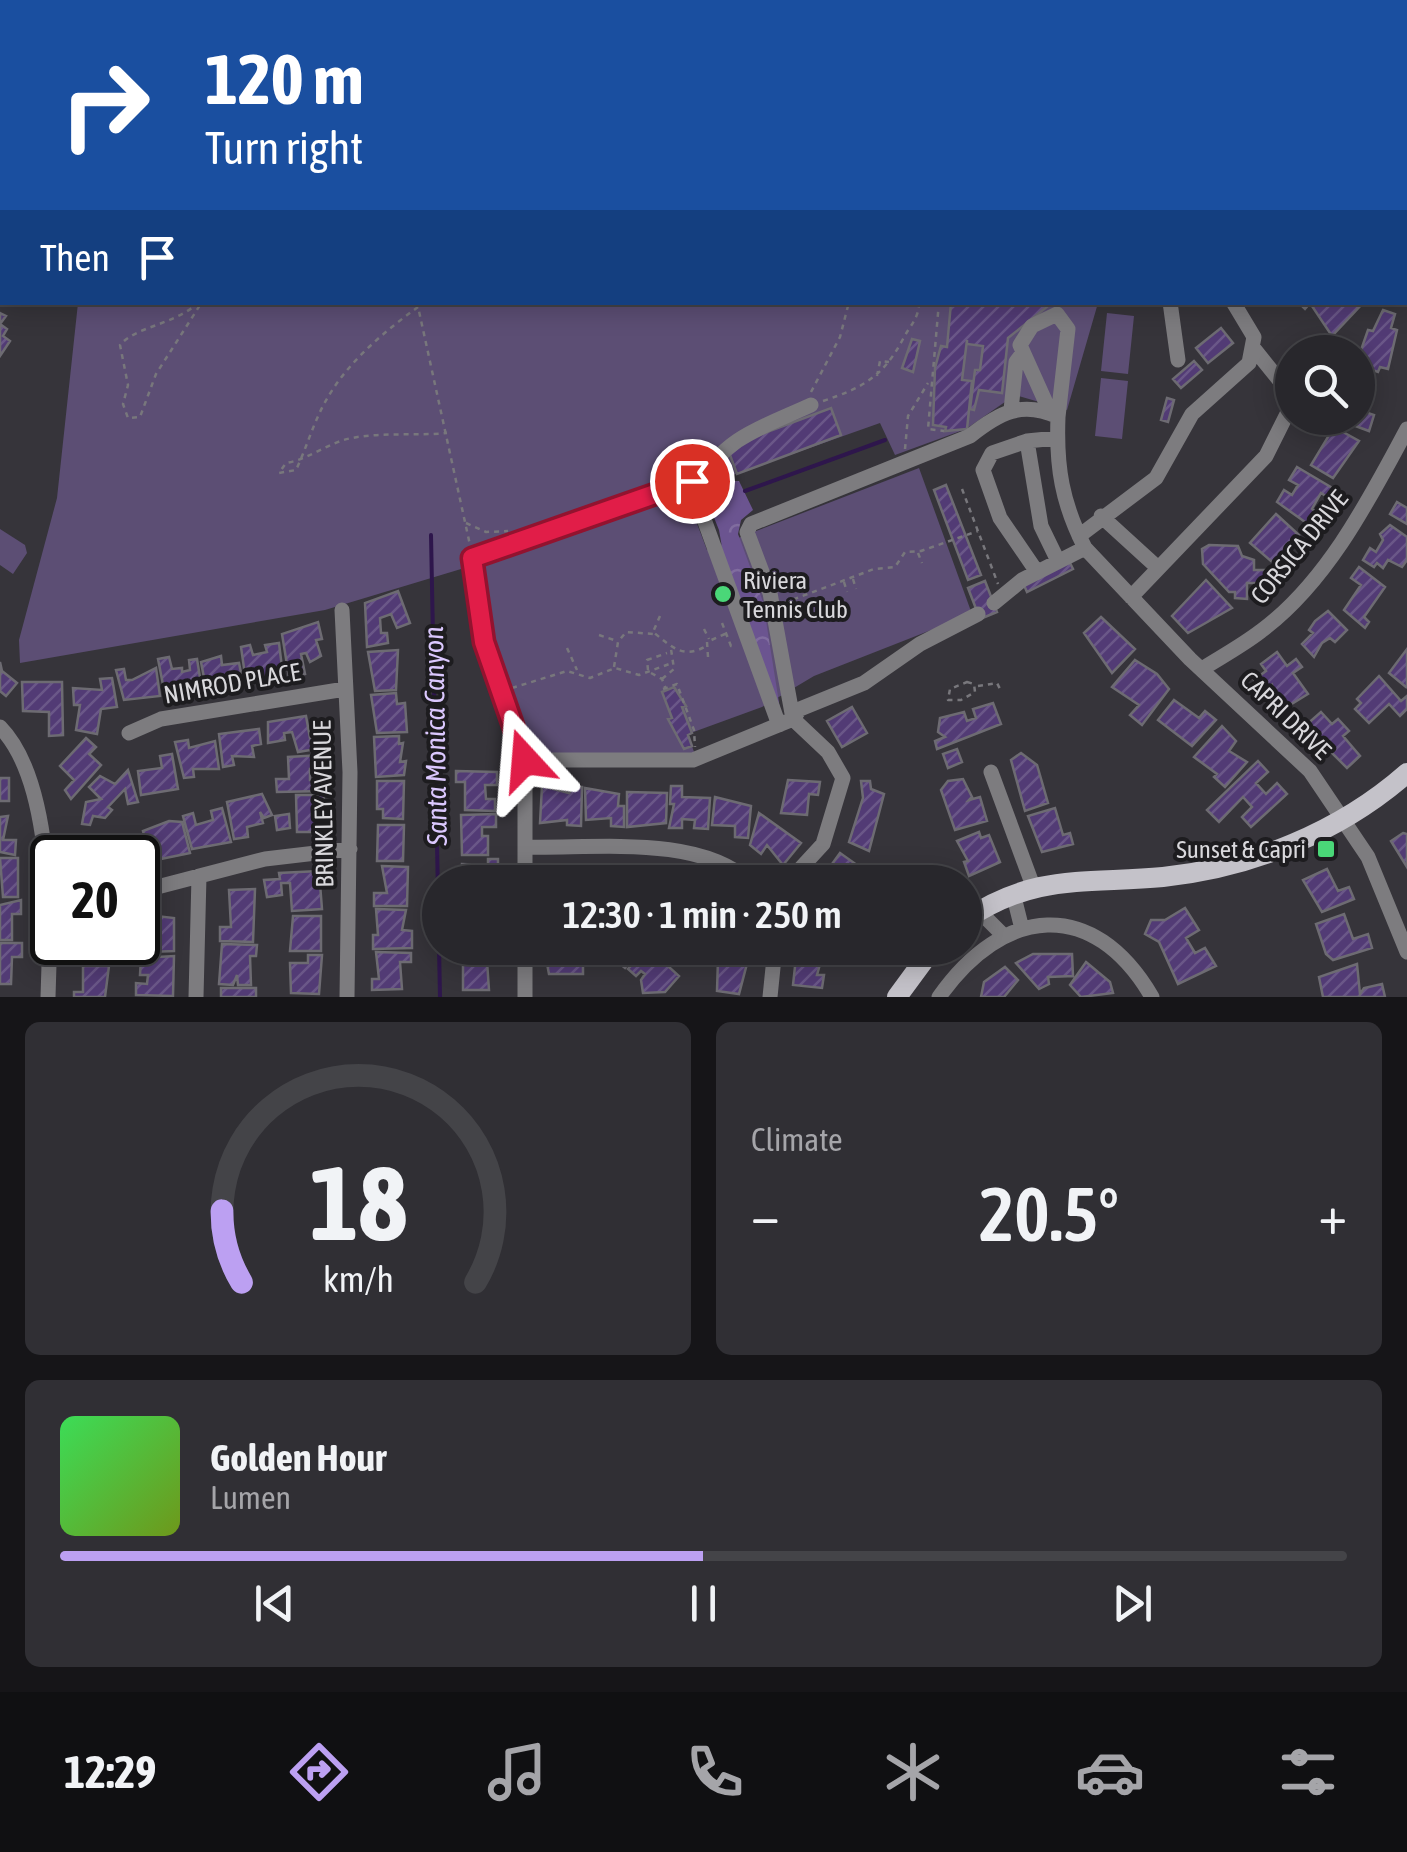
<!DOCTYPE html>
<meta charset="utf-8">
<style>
:root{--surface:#28272c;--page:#302f34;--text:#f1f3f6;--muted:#a5a5a9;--line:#444448;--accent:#bca0f2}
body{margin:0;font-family:"Asap Condensed",sans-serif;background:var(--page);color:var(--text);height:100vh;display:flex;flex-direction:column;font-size:38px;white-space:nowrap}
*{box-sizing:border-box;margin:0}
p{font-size:32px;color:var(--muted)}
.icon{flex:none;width:55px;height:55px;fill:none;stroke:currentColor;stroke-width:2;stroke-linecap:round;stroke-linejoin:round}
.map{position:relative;height:997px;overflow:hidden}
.panel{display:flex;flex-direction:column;gap:25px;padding:25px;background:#161518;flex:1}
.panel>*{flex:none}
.hud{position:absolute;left:0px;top:0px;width:1408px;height:305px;box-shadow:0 5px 25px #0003,0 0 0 2px var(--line);background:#1a4fa0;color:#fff;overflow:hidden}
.fabs{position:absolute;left:1275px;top:335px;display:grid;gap:20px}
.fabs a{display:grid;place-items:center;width:100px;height:100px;border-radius:50%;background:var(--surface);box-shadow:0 5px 25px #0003,0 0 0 2px var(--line);font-size:50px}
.speed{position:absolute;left:30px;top:835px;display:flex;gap:20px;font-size:50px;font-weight:700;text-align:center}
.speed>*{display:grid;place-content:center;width:130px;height:130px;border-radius:50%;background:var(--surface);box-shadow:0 5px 25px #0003,0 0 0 2px var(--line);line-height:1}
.speed .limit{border:5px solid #111;border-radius:15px;background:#fff;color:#111}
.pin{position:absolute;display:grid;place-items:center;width:85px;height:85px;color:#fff;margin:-42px;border:5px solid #fff;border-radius:50%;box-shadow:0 2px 10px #0007}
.me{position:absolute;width:110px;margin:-55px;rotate:341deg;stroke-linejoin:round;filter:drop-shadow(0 0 8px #0008)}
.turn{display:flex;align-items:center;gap:35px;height:210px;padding:0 40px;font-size:45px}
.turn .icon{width:130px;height:130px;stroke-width:2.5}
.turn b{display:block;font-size:70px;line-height:85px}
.then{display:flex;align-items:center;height:95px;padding:0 40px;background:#0003;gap:20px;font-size:38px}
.big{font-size:75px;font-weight:600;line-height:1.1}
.panel .widget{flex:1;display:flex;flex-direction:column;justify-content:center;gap:15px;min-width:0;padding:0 35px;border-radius:15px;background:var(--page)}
.panel .dial{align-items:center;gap:0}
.dial svg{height:260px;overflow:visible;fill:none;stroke:var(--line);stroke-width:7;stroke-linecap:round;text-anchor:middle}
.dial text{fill:var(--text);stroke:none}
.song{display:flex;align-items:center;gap:30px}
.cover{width:120px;height:120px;border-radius:15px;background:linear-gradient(135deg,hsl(130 70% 55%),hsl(80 70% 35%))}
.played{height:10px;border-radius:5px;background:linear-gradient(90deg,var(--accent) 50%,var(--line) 50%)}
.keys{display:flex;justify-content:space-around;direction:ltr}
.heat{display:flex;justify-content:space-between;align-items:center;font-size:55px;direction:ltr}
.panel .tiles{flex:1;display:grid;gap:25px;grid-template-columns:1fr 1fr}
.widget:last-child{grid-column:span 2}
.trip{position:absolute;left:422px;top:865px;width:560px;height:100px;border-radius:50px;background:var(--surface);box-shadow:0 5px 25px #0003,0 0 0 2px var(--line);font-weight:600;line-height:100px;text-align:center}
.tabs{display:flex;height:160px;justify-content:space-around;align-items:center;background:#101012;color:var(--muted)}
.tabs .icon{width:70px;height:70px}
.tabs .active{color:var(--accent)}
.tabs b{font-size:45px;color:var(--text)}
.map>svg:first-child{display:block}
.green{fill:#5c4e74}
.forest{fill:url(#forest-crowns)}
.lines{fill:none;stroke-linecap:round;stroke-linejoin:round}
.stream{stroke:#2e164c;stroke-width:4}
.building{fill:url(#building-hatch);stroke:#6d6b72;stroke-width:2.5}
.path{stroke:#78777c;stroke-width:2.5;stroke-dasharray:5 5;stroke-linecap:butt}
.minor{stroke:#7d7c7f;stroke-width:15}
.major{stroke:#c4c2c9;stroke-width:20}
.route-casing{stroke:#92132f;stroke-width:25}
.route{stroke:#e11d48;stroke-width:18}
.poi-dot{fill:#4ad778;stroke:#1d1c1f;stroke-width:4}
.labels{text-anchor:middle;stroke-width:8;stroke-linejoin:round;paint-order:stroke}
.street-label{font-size:25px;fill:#d9d8dc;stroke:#1d1c1f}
.poi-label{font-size:25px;fill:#d9d8dc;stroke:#1d1c1f;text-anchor:start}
.water-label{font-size:28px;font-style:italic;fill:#dbc8fe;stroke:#1d1c1f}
</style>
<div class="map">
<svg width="1407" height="997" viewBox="0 0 1407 997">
<defs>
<pattern id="forest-crowns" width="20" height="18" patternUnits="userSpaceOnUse" patternTransform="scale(2.5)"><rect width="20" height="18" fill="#6b5490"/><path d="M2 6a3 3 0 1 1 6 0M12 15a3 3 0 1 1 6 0" fill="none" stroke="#806c9f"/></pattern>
<pattern id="building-hatch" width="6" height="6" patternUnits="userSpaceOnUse" patternTransform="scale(2.5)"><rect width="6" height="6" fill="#523b75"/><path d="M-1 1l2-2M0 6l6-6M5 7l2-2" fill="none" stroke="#6a5788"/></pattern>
</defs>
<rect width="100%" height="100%" fill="#36343a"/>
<path class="green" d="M181 0H1193L180 2Z
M78 303H1098L1067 410 1015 395 966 429 895 455 880 423 685 492 707 550 919 468 972 614 814 676 762 707 688 734 695 755 537 757 487 636 481 563 325 610 20 663 19 640 57 498Z
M1107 313 1134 316 1128 374 1101 371Z
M1101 378 1128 381 1122 439 1095 436Z
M0 529 25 545 27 553 13 574 0 565Z"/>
<path class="forest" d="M739 481 753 510 741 520 738 534 763 602 780 709 726 570 719 530 707 500 718 482Z"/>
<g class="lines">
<path class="stream" d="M745 491 885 440
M431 535 440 997"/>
</g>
<path class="building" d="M970 302H1053L1008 338 1002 393 979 390 974 410 970 409 975 370H980L983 346 967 344V340L962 380 972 381 967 429 945 431 946 427 933 425 935 368 941 346 947 347 951 303Z
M1298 302 1343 305 1364 302 1332 336 1310 303 1305 309Z
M1383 310 1395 314 1391 328 1397 330 1388 369 1380 367 1378 372 1364 367 1361 350 1368 330 1373 331Z
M0 313 6 316 0 324 7 329 3 336 10 341 0 356Z
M1221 328 1233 343 1208 363 1196 348Z
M912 339 920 341 913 372 902 368Z
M1194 361 1202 370 1181 388 1173 379Z
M1358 375 1369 379 1359 410 1374 415 1369 431 1334 418H1358Z
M1167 398 1174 400 1168 422 1161 420Z
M831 408 841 435 737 474 727 447Z
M1334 427 1359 441 1333 478 1311 465Z
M1297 467 1334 489 1329 498 1321 493 1312 509 1319 514 1312 527 1277 502 1284 490 1292 495 1298 485 1289 480Z
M946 485 981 575 968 580 934 490Z
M1397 502 1407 508V524L1390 514Z
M1276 514 1299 535 1284 550 1290 555 1279 568 1250 543Z
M1390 525 1407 537V560L1402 567 1388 560 1383 568 1377 563 1374 567 1363 560 1370 548 1376 552 1383 540 1380 534Z
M1209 545 1238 546 1242 556 1254 560V570H1266L1272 577 1264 583H1247V599L1235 598V592H1229L1203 564 1202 549Z
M1068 559 1073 569 1027 592 1023 583Z
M1359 567 1385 587 1364 617 1369 622 1365 628 1344 610 1361 585 1351 578Z
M1206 580 1232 608 1188 633 1172 616Z
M985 581 997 612 980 619 968 588Z
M398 591 410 623 397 628 391 614 380 618 381 633H387L388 643 367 647 365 603Z
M1328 611 1347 630 1335 642 1330 638 1322 643 1314 657 1302 644 1313 633 1309 630 1315 621Z
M1101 617 1135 649 1112 673 1084 633Z
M318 622 322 639 316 640 321 656 310 662 306 653 301 654 305 674 289 677 282 634Z
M279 643 283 676 246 682 241 647 250 645 253 655 267 652 265 645Z
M1407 649V685L1406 687 1389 673Z
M398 650 396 690 375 691 368 652Z
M1277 652 1287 666 1296 659 1302 667 1293 673 1308 694 1282 710 1272 685 1265 694 1254 680 1266 671 1261 664Z
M221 656 222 665 239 663 243 683 206 688 201 662Z
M169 657 172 669 182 668V672L190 670 189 660 197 659 202 690 165 695 158 659Z
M1135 660 1157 674 1169 689 1142 725 1130 715 1139 705 1112 687Z
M0 662 2 671 17 683 6 696 0 691Z
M156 668 160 696 124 700 116 670 124 669 126 680H132Z
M1379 676 1401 701 1407 696V709L1400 716 1389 704 1369 723 1355 709 1361 703 1357 699Z
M112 678 117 707 101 709 97 734 76 730 80 705H74L73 688 102 690 100 679Z
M22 682H62L63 735 49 736V712L23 711Z
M674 687 686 706 682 707 692 733 688 735 692 746 684 749 668 719 672 718 662 692Z
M396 693 397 704 405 703 407 732 377 733 371 695Z
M1174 700 1199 718 1205 711 1216 720 1192 746 1158 720Z
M993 703 1001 724 937 749 935 741 945 737 938 732 940 718 964 712 967 721 976 718 973 709Z
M852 707 867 733 842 747 827 721Z
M1321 712 1332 724 1338 719 1349 731 1343 736 1360 756 1347 768 1305 726Z
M306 716 310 738 320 736 322 748 298 752 292 732 284 733 285 740 268 743V722Z
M1222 726 1236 741 1229 751 1247 762 1225 787 1214 777 1217 774 1194 757Z
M259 729 261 744 252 746 254 757 232 756 234 765 223 767 219 734Z
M399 736V744L403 743 400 762 406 761 404 775 376 777 374 737Z
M86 738 96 747 89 754 101 765 71 799 65 790 74 780 60 766Z
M188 740 189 748 215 741 219 769H193L194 777 184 778 175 742Z
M957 749 962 762 948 768 943 754Z
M1021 753 1037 765 1048 803 1025 811 1011 760Z
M172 754 178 789 141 795 138 771 162 768 160 756Z
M322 755V768L310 769V780H323L324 791 277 792 276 779H289L288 757Z
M1258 761 1268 772 1256 783 1266 794 1277 783 1287 794 1251 827 1242 817 1252 807 1243 797 1219 822 1207 810Z
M128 770 138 802 128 804 125 789 108 807 112 810 105 818 93 816 90 825 82 824 86 802 101 799 89 787 100 776 115 784Z
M456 771 497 772V785H485L486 799H495V811L465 810V782H456Z
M0 778H9V801H0Z
M963 779 972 797 969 800 980 797 987 821 955 830 941 790 948 781Z
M788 780 820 782 818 795 809 794 807 815 781 813Z
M377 781H404L403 819 383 818V809H377Z
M861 781H870L871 789 884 794 869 851 849 842 863 798Z
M542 786 569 793 573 787H582L581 826 567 825V820L540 823Z
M671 786H682V797L710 798 708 829 694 828 695 820 682 819V828H669L674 804H670Z
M585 788 619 794 618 806H624V827L611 826V818L586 820Z
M627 792 667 793 666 823 627 827Z
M262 794 272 815 264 818 260 812 263 823 247 827 248 837 234 839 227 802Z
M296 795H324L322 832H297Z
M715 797 751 806 748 838 735 837V826L712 825Z
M222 808 231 842 192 849 183 816 193 813 196 825 213 820 211 811Z
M1055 808 1063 835 1070 833 1073 844 1042 852 1028 816Z
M759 813 801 843 783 865 767 845 761 854 750 845Z
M289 814 290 828 277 830 275 816Z
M496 814V827H482V836H488V855H462L461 815Z
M8 816 3 840H16L15 855 0 852V817Z
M169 821 182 822 190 853 151 861 143 831Z
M378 825H404L403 861H377Z
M979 832 981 838 989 835 1000 862 969 876 964 862 968 861 957 841Z
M1403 833 1407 834V867L1391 841Z
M130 835 135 853 144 851 147 864 138 866V858H105L101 843H121L120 838Z
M77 843 79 853 87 852V858H65L63 845Z
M840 853 857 865 847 882H819Z
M0 858H18V897H3Z
M488 859H498V871L488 872V882H462V864L488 865Z
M382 866 408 867 407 906H374V893H387Z
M1327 869 1338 891 1349 887 1354 899 1322 912 1303 880Z
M319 871 322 909 292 911 290 883H281L282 895 267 897 264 880 280 879 279 873Z
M544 871 585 872V882H544Z
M255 889 253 942 220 941V927H231L229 890Z
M21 900V914H12V940H0V905Z
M1185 908 1199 930 1186 938 1195 953 1205 948 1216 966 1178 984 1159 942 1145 934 1151 920H1165Z
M376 909 406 910 402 930 412 931V948L373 949V935H378Z
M139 914 174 918V951L149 952 150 934H138Z
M1344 914 1353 939 1368 934 1372 948 1333 960 1326 954 1316 924Z
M293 916H321V951H290Z
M74 942H112V962L96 961V953H74Z
M0 943H22V957H12L11 984H0Z
M222 944 257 945 256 956H250L251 985H238L237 975 233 985 219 984Z
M463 948H497V961H487L489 990H463Z
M544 948H583V974H549Z
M590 948H639L625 968 604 951 598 961 586 953Z
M648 948 679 976 665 992 643 993 641 980 645 974 641 971 636 976 628 969Z
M797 948 824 950 817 975H824L822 988 793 985Z
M376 952 411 953V962H400L402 989 372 990V979H379Z
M730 954 749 956 739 994 717 991 718 959 729 961Z
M1033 954H1072L1073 976 1048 977 1049 984 1039 989 1016 963Z
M308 955H322L319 994 291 993 290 963H308Z
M174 956 173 996 136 995V983L147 984 148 975H140L141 958Z
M1086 962 1110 982 1113 993 1081 997 1070 985Z
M1357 964 1360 994 1364 988 1382 984 1385 997H1323L1319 977Z
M83 966H109L105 997H74V992H83Z
M1005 967 1018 980 1004 997H981L984 982Z
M221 988H256V997H221Z"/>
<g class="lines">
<path class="path" d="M813 0 816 2
M362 2V0
M376 2 378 0
M897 2 899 0
M1061 2 1062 0
M1079 2 1082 0
M199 302C175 325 136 326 120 345L128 385 123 404 128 418 140 417 156 374 202 302
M417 302 470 545
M939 302 928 429 944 431
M418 307C385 331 349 361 328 397 314 420 307 447 296 470L279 473 286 463C310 459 329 442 352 438 383 432 416 436 447 433
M877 376 880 361 889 362
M811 392 840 337 849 302
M823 401C862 388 883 377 903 339 910 325 919 319 919 302
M905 449 908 416 928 383
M962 489 998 584
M466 523 486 532 508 531
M918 553 922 563
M853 579 856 589
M797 580 806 595
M844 582 847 592
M784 603 874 569 895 567 905 552 921 551 978 531
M660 616 653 632C671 646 683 660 706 646
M722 623 731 646 735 644
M704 629 709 639
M599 635 617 641
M567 648 577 670
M708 657 707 642 725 634
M614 667 618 642 626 632 654 634
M648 670 647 660 667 653
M651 673 662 679 665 687
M662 679 674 669 671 649
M967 682 974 684 975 692 961 700H948L950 689Z
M978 686 997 683 1000 689
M512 688 567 671 590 678 615 668 639 675 672 663
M663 689 677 684 694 730 695 747"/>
<path class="minor" d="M36 2 38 0
M1338 2 1339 0
M0 70 2 66
M1405 284 1407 285
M1170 302 1178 360
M1255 350 1292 396
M1011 410 1016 362 1022 354
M1051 414 1020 345 1032 326 1057 314 1068 329 1058 417
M1027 441 1041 526 1058 561
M697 485 686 480 667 491 472 558 484 642 525 760H693L793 719 800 709 864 683 920 644 978 614
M1101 516 1158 568
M1079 536 1156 478 1192 414 1249 363 1254 337 1233 302
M1085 548 1190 659 1310 771 1368 857 1407 952
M1037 572 1000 518 983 470 992 453 1027 441 1057 438
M1131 597 1266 456 1292 404
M342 610 350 772 347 997
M1202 669C1221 657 1243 645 1261 631 1327 582 1369 500 1407 429
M779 725 701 511 697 485C726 436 761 428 811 405
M0 727C53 781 51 924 48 997
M129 733 161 719 345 689
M525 760V882
M991 772 1033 886
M525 847C594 849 698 834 750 882
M788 882 823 844 843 778 828 752 793 719 770 593 747 532 751 524 970 436C999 413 1022 400 1058 417 1056 467 1062 503 1085 548L1022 580 994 603
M138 892 265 859 350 849
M1013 893 1022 929
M979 911 1004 936
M196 997 199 876
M525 997V948
M770 997 775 948
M939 997C1003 906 1093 896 1152 997"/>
<path class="major" d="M965 920C1034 873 1086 884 1163 877 1251 868 1340 832 1407 773
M897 997 933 948"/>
</g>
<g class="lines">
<g class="route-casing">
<path id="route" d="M525 760 484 642 472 558 692 481"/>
</g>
<use href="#route" class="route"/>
</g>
<g class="poi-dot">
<circle cx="723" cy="594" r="10"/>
<rect x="1316" y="839" width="20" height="20" rx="5"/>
</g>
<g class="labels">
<g class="street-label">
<text transform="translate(1299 547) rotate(-51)" y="9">CORSICA DRIVE</text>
<text transform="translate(232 683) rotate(-10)" y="9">NIMROD PLACE</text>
<text transform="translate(1286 715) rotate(44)" y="9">CAPRI DRIVE</text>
<text transform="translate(323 804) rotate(-91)" y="9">BRINKLEY AVENUE</text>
</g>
<g class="poi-label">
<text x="743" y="589">Riviera<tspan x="743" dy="29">Tennis Club</tspan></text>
<text x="1306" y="858" text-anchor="end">Sunset &amp; Capri</text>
</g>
<g class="water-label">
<text transform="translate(435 736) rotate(-91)" y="10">Santa Monica Canyon</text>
</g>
</g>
</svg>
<div class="fabs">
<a><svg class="icon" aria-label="search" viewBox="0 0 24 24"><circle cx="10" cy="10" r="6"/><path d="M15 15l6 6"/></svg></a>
</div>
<div class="speed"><div class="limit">20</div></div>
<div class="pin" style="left:692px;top:481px;background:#d93025"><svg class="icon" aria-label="arrive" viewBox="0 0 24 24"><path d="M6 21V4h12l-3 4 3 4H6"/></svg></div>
<svg class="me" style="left:525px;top:760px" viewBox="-20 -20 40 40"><path d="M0-17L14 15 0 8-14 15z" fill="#e11d48" stroke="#fff" stroke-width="4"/></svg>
<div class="trip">12:30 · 1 min · 250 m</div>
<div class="hud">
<div class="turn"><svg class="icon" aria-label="right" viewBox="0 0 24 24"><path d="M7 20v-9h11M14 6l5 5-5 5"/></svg><div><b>120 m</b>Turn right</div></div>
<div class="then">Then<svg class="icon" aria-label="arrive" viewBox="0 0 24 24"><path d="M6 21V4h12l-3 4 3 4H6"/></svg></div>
</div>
</div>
<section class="panel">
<div class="tiles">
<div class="widget dial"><svg viewBox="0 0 100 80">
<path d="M14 69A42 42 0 1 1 86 69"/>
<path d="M14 69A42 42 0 0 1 8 47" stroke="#bca0f2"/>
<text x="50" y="56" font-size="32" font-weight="700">18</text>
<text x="50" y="72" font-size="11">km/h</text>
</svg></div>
<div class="widget"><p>Climate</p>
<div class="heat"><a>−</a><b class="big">20.5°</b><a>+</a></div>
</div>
<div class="widget">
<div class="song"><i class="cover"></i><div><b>Golden Hour</b><p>Lumen</p></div></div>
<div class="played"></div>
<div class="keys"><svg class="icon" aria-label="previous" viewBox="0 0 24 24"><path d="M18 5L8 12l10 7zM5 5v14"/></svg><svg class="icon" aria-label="pause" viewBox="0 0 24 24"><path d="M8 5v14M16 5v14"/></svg><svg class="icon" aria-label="next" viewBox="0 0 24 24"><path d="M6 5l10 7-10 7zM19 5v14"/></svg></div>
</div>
</div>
</section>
<nav class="tabs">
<b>12:29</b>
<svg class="icon active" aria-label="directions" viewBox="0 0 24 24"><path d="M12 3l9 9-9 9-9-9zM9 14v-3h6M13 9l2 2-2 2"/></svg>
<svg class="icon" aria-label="music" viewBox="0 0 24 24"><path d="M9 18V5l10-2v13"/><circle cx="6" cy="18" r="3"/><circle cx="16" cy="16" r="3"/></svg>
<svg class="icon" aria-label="phone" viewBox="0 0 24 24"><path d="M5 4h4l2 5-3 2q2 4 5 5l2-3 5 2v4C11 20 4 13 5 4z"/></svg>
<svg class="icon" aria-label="climate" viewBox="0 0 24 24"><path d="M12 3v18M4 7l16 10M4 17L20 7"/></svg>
<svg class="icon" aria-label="car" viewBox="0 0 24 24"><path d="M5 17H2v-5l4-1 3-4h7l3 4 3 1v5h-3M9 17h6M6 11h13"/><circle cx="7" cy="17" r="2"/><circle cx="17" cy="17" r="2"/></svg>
<svg class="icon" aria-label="filters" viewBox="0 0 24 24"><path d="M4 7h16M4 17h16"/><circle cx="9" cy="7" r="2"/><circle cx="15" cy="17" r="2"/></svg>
</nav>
